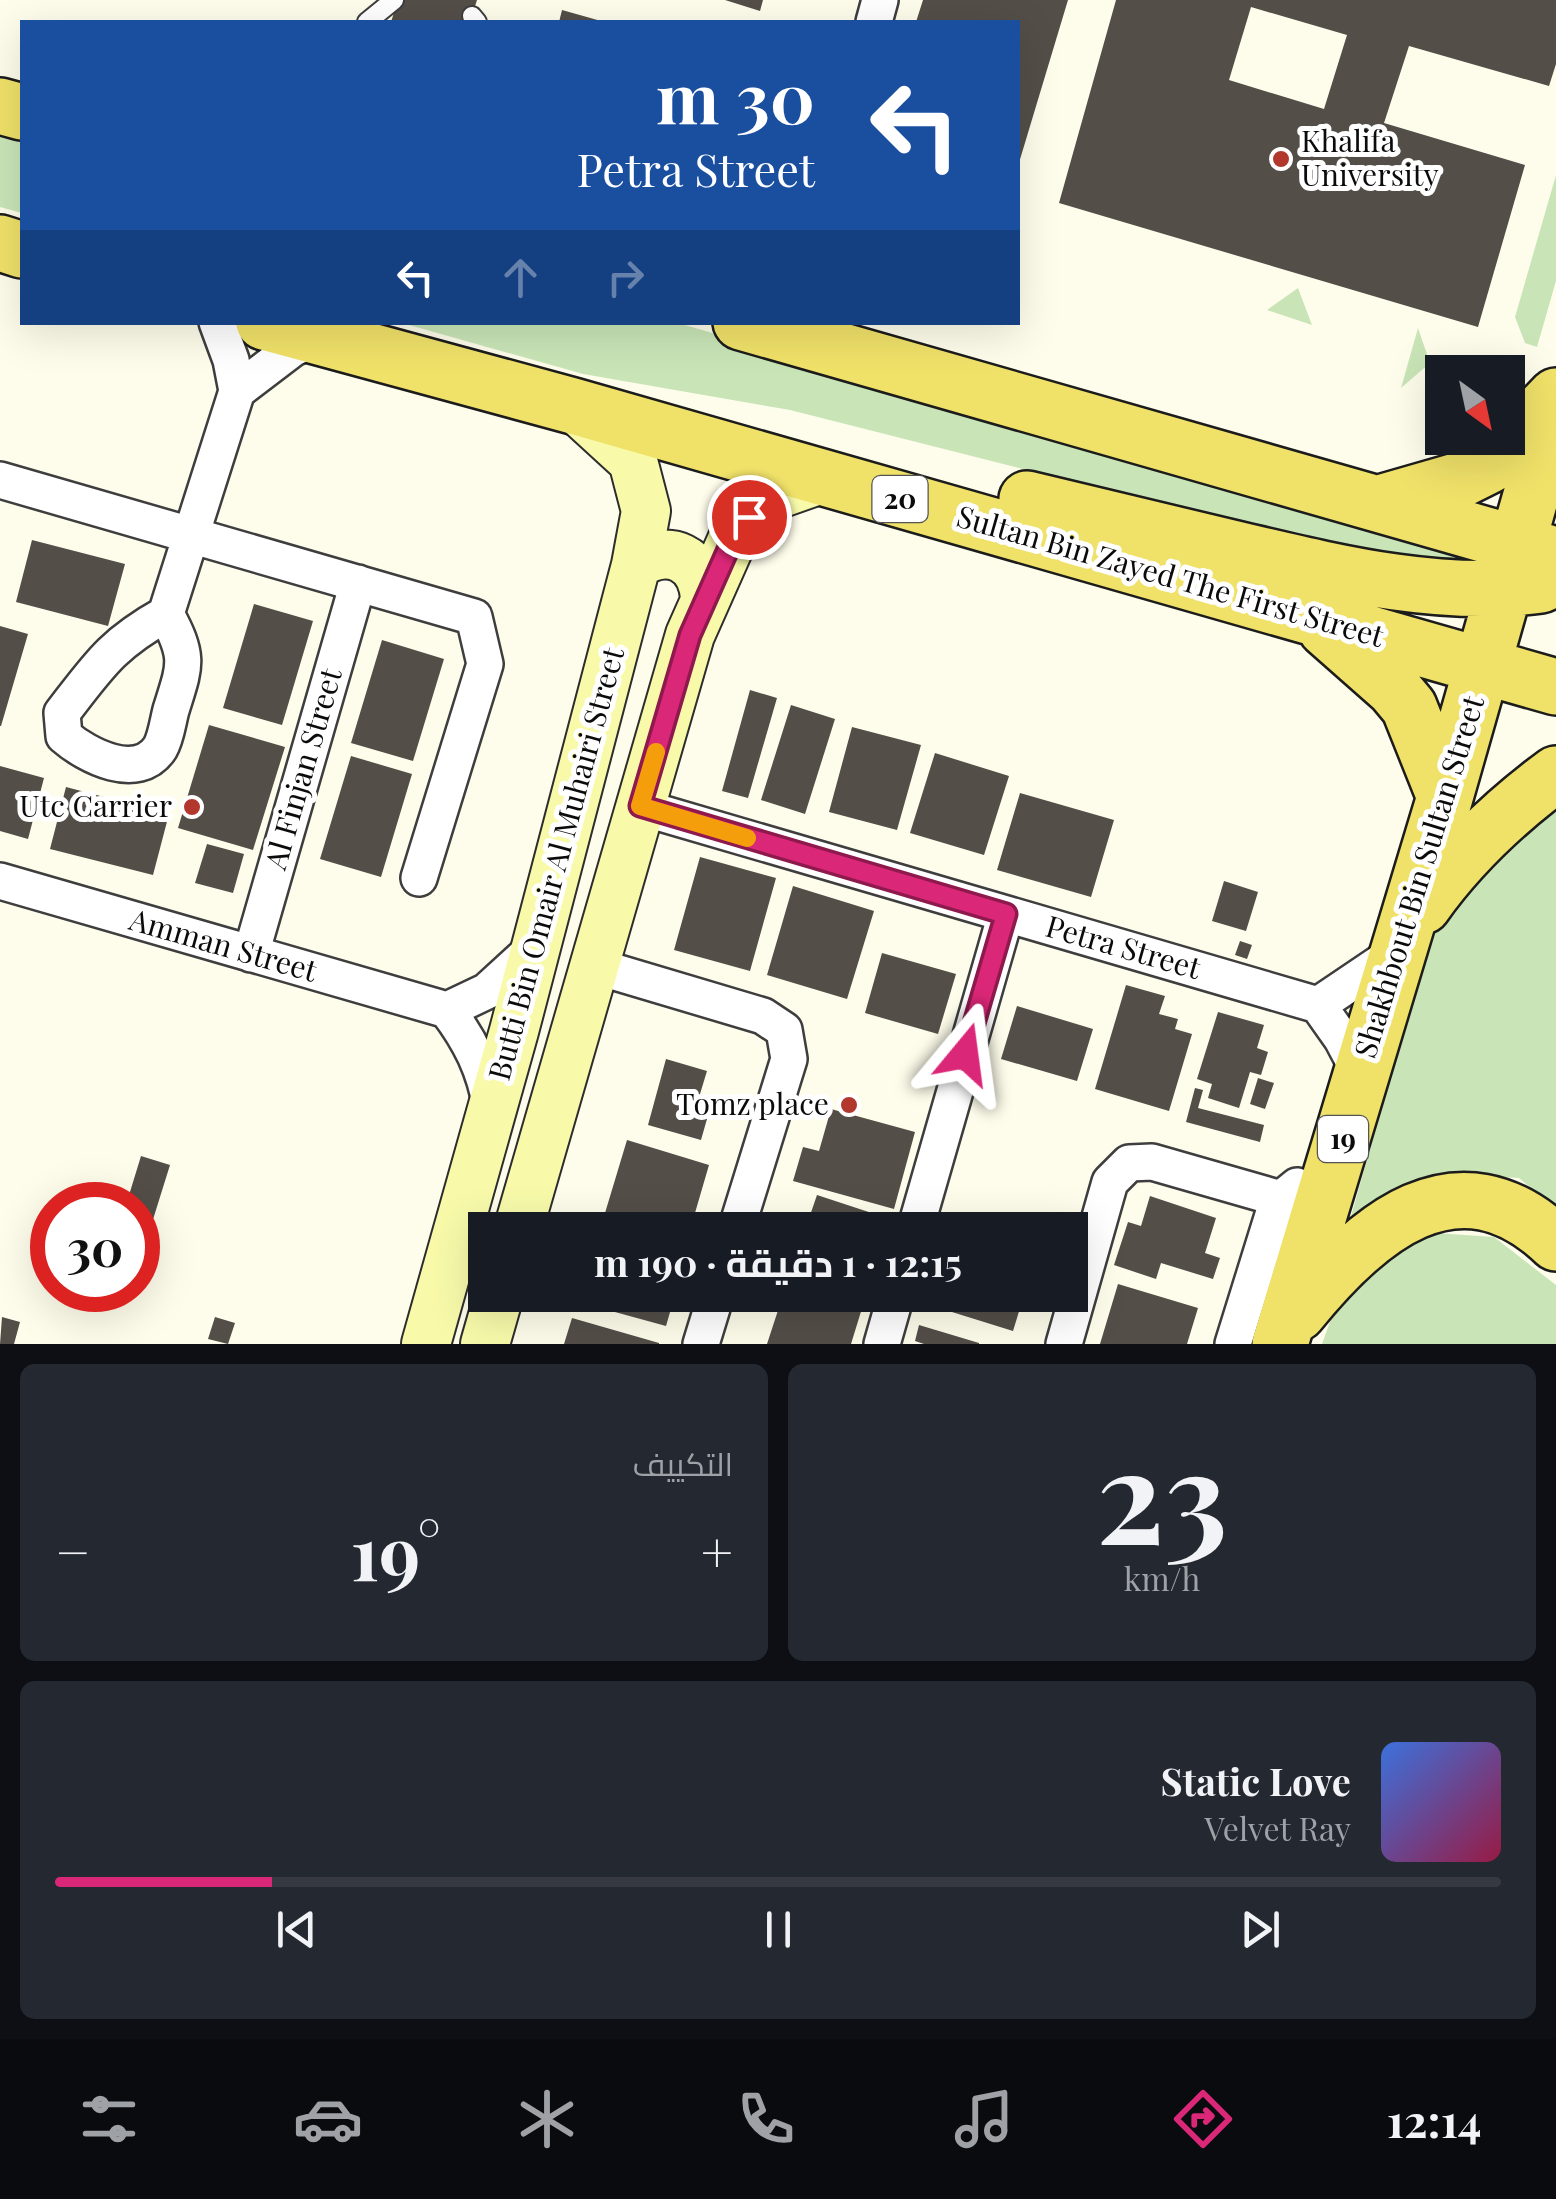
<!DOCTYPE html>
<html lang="ar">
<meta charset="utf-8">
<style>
:root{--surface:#171b24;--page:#242831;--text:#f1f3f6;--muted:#9ea1a6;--line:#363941;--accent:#db2777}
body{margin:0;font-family:"Playfair Display",Cairo,serif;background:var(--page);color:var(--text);direction:rtl;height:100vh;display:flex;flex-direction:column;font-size:38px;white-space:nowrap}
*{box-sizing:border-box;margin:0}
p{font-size:32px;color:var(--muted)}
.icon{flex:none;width:55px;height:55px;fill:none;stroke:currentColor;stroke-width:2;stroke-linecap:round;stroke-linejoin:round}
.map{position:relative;height:1344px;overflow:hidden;direction:ltr}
.details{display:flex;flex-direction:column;gap:20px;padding:20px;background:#0d0f14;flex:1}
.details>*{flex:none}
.guide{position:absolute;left:20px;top:20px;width:1000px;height:305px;border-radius:0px;box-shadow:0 10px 40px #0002;direction:rtl;background:#1a4fa0;color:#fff;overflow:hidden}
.needle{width:65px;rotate:147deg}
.fabs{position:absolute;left:1425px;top:355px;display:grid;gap:20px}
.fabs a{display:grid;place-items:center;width:100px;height:100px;border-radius:0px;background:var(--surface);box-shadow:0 10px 40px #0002;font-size:50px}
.speed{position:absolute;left:30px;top:1182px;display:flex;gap:20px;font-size:50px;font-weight:700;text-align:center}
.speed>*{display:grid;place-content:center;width:130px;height:130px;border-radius:50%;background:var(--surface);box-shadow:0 10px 40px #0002;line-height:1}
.speed .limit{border:15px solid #d22;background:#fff;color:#111}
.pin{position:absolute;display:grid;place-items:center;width:85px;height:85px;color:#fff;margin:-42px;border:5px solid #fff;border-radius:50%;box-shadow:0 2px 10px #0007}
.me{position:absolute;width:110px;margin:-55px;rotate:16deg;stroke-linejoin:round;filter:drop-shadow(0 0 8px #0008)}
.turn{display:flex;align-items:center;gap:35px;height:210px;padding:0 40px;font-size:45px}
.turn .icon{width:130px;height:130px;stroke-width:2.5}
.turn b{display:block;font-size:70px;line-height:85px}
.lanes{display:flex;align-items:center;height:95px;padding:0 40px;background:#0003;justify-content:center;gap:50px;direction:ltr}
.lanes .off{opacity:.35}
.big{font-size:75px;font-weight:700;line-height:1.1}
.details .card{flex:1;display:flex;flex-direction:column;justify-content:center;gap:15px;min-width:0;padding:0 35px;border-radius:15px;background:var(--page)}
.details .dial{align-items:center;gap:0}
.dial b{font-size:130px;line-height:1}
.song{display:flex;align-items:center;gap:30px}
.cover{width:120px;height:120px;border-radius:15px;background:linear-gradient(135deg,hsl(220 70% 55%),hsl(340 70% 35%))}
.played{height:10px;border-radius:5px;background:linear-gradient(90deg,var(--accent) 15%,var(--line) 15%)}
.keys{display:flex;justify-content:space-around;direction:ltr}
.heat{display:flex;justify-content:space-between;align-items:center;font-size:55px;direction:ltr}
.details .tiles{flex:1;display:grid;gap:20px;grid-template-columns:1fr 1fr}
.card:last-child{grid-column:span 2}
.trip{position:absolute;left:468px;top:1212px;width:620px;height:100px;border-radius:0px;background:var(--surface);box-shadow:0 10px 40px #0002;font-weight:700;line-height:100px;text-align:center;direction:rtl}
.tab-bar{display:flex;height:160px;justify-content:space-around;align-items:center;background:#090b0e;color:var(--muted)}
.tab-bar .icon{width:70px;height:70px}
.tab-bar .current{color:var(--accent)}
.tab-bar b{font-size:45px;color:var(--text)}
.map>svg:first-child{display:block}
.green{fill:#c9e5b7}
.building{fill:#534e48;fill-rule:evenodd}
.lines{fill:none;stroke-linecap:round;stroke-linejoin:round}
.lane-casing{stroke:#3e3e3e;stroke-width:22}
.street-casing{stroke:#3e3e3e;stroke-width:40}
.secondary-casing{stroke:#2d2d2d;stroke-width:52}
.primary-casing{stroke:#1c1c1c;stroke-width:60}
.lane{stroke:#fff;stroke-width:18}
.street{stroke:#fff;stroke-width:35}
.secondary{stroke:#f8faaa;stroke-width:48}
.primary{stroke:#f0e169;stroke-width:55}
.route-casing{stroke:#8e194d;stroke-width:25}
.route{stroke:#db2777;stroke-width:18}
.slow{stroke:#f59e0b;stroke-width:18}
.poi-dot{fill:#b2382d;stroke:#fff;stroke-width:4}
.labels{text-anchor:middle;stroke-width:10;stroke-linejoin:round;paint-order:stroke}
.shield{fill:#fff;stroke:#545454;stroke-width:2.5}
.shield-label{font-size:28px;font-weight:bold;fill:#0b0b0b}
.poi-label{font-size:30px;fill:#0b0b0b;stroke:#fff;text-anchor:end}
.street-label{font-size:30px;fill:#0b0b0b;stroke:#fff}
</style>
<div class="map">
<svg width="1556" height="1344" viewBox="0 0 1556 1344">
<rect width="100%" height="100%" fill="#fefdeb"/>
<path class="green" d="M0 134 22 140V213L0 207Z
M1556 175V281L1537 347 1525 343 1515 317Z
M1298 288 1312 325 1267 310Z
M402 323H678L1456 549 1449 566H1406L790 410 583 374Z
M1418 328 1430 363 1401 388Z
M1556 792V1210L1519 1178 1456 1174 1350 1220 1431 931Z
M1421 1232 1494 1237 1556 1285V1344H1322L1350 1266Z"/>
<path class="building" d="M398 0H477L470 22H391Z
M725 0H763L760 11Z
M923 0H1068L1018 166V22H916Z
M1116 0H1556V64L1549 86 1409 46 1384 123 1525 165 1478 327 1059 203ZM1251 7 1347 35 1324 109 1229 80Z
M562 10 601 21V22H559Z
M32 540 125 564 108 626 16 602Z
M254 604 313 621 282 725 223 708Z
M0 626 28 634 1 726H0Z
M382 640 444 659 413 761 351 743Z
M750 690 777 698 748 798 722 791Z
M791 705 835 719 805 814 761 800Z
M209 725 285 747 253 850 178 828Z
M852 727 921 745 897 830 829 812Z
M935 753 1009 776 984 855 910 833Z
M351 756 412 774 381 877 320 859Z
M0 766 44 778 28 839 0 831Z
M66 787 169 814 153 875 50 849Z
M1020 793 1114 820 1091 897 997 870Z
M207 844 244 854 233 893 195 883Z
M700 857 776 878 750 971 674 950Z
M1224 881 1258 892 1246 931 1212 921Z
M793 886 874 911 847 999 767 975Z
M1240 941 1252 945 1247 959 1235 955Z
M882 953 956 974 938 1034 865 1013Z
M1126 985 1165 996 1159 1014 1178 1019 1175 1029 1192 1034 1169 1111 1095 1089Z
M1017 1006 1093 1029 1077 1081 1001 1059Z
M1218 1012 1264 1025 1257 1048 1268 1052 1261 1075 1250 1072 1239 1108 1208 1098 1212 1084 1197 1079Z
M666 1059 707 1071 700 1094 713 1098 701 1140 648 1125Z
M1258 1078 1274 1083 1265 1109 1250 1104Z
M1195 1088 1203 1090 1198 1108 1264 1125 1260 1142 1186 1122Z
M831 1109 915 1132 894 1209 793 1181 803 1147 819 1151Z
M627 1140 709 1165 690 1230H664L605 1213Z
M141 1156 170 1165 150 1229 141 1226 138 1235V1205H126Z
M817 1195 887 1218 883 1230H805Z
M1150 1196 1216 1218 1205 1253 1220 1258 1213 1279 1161 1263 1156 1279 1114 1265 1128 1222 1141 1226Z
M1118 1284 1198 1308 1187 1344H1100Z
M584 1295H675L666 1326 582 1303Z
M783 1295H830L863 1305 851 1344H767Z
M925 1295H1024L1013 1331 923 1303Z
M2 1317 20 1322 14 1344H0Z
M215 1317 235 1323 228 1344 208 1339Z
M572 1318 659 1343V1344H564Z
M919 1325 979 1343V1344H924L915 1341Z"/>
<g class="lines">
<g class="lane-casing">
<path id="lane" d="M472 16 477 22
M367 22 394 0"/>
</g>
<g class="street-casing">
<path id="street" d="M874 22 880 0
M237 391 292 349 315 338
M0 480 474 617 485 664 419 878
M166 614C190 658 185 665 171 710 168 721 166 738 160 748 138 782 87 756 64 736L62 713C99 665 112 644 166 614L237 391 231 360 217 322
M640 807 1318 1005 1342 1039 1361 1075
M0 881 447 1010C470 1040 485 1070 491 1108
M251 954 358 583
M595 966 763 1016 784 1030 789 1059 736 1230
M1318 1005 1398 951
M447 1010 487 991 534 948
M915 1230 1006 914
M701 1344 716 1295
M882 1344 896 1295
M1064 1344 1110 1182 1129 1163 1152 1162 1281 1199
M1233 1344 1274 1212 1281 1199 1297 1186"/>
</g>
<g class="secondary-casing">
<path id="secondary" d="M636 565C669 542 702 559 705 598
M518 1230 690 635 738 527 770 497 824 478
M426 1344 514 1031 636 565 646 511 633 461 573 406
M485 1344 499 1295"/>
</g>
<g class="primary-casing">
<path id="primary" d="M0 106 22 112
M0 243 22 250
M264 322 573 406 1556 687
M741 322 1556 555
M1027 499C1100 516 1172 534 1244 551 1342 574 1440 598 1541 585
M1380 503 1460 480 1488 466 1556 396
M1326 629 1394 689 1409 707 1445 797
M1423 906C1460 854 1506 811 1556 774
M1298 1313C1365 1230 1457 1148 1556 1243
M1280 1344 1445 797 1556 408"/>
</g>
<use href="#lane" class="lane"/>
<use href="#street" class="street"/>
<use href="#secondary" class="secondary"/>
<use href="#primary" class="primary"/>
</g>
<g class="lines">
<g class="route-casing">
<path id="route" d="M749 517 738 527 690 635 640 806 1006 914 965 1054"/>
</g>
<use href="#route" class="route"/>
<path class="slow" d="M656 752 640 806 747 838"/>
</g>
<g class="poi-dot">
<circle cx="1281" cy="159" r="10"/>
<circle cx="192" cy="807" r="10"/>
<circle cx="849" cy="1105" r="10"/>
</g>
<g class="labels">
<g class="shield">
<rect x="872.5" y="476" width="55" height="46" rx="8"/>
<rect x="1318" y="1116" width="50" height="46" rx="8"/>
</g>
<g class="shield-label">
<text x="900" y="509">20</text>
<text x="1343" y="1149">19</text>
</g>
<g class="poi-label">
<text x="1301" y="152" text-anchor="start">Khalifa<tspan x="1301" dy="34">University</tspan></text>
<text x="172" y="817">Utc Carrier</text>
<text x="829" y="1115">Tomz place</text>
</g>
<g class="street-label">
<text transform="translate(1170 577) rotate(16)" y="10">Sultan Bin Zayed The First Street</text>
<text transform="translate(304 769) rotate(-74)" y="10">Al Finjan Street</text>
<text transform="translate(557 864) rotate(-75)" y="10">Butti Bin Omair Al Muhairi Street</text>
<text transform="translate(1420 877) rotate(-73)" y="10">Shakhbout Bin Sultan Street</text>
<text transform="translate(223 946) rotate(16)" y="10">Amman Street</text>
<text transform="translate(1123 948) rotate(16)" y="10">Petra Street</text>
</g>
</g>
</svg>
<div class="fabs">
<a><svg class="needle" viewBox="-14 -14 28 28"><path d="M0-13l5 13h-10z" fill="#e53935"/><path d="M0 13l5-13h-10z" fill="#9ea1a6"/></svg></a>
</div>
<div class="speed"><div class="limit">30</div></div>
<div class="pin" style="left:749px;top:517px;background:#d93025"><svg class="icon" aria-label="arrive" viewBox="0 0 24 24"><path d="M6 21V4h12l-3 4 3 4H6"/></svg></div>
<svg class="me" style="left:965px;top:1054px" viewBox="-20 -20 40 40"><path d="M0-17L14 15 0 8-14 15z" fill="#db2777" stroke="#fff" stroke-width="4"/></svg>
<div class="trip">12:15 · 1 دقيقة · 190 m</div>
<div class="guide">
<div class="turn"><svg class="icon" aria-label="left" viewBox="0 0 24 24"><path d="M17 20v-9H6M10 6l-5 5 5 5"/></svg><div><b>30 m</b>Petra Street</div></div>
<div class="lanes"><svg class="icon" aria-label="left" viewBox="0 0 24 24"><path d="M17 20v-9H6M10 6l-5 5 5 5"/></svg><svg class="icon off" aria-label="ahead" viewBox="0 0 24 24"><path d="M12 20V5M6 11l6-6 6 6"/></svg><svg class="icon off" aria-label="right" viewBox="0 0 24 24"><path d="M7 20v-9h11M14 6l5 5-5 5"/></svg></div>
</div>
</div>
<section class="details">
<div class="tiles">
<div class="card dial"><b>23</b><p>km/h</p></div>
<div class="card"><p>التكييف</p>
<div class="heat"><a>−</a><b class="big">19°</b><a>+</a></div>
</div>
<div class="card">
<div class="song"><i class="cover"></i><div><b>Static Love</b><p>Velvet Ray</p></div></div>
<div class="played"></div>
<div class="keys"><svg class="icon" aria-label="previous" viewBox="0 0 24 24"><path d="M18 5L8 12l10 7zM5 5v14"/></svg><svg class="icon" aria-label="pause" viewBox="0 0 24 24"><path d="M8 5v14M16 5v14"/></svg><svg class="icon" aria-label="next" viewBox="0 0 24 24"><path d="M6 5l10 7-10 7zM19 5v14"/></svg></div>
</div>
</div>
</section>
<nav class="tab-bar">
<b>12:14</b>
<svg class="icon current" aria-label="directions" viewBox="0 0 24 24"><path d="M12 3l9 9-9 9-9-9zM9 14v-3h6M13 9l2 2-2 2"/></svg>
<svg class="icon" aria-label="music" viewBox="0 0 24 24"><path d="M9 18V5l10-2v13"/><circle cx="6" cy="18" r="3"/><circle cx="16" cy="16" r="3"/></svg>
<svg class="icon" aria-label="phone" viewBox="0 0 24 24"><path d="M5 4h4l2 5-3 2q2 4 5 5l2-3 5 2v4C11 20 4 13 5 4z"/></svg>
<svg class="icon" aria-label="climate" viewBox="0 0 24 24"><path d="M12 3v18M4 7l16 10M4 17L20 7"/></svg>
<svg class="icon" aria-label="car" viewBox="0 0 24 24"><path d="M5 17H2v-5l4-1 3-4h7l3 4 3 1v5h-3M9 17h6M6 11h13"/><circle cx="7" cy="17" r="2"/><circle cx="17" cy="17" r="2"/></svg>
<svg class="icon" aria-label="filters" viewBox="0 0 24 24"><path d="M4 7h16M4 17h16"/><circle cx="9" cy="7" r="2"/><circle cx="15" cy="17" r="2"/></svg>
</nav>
